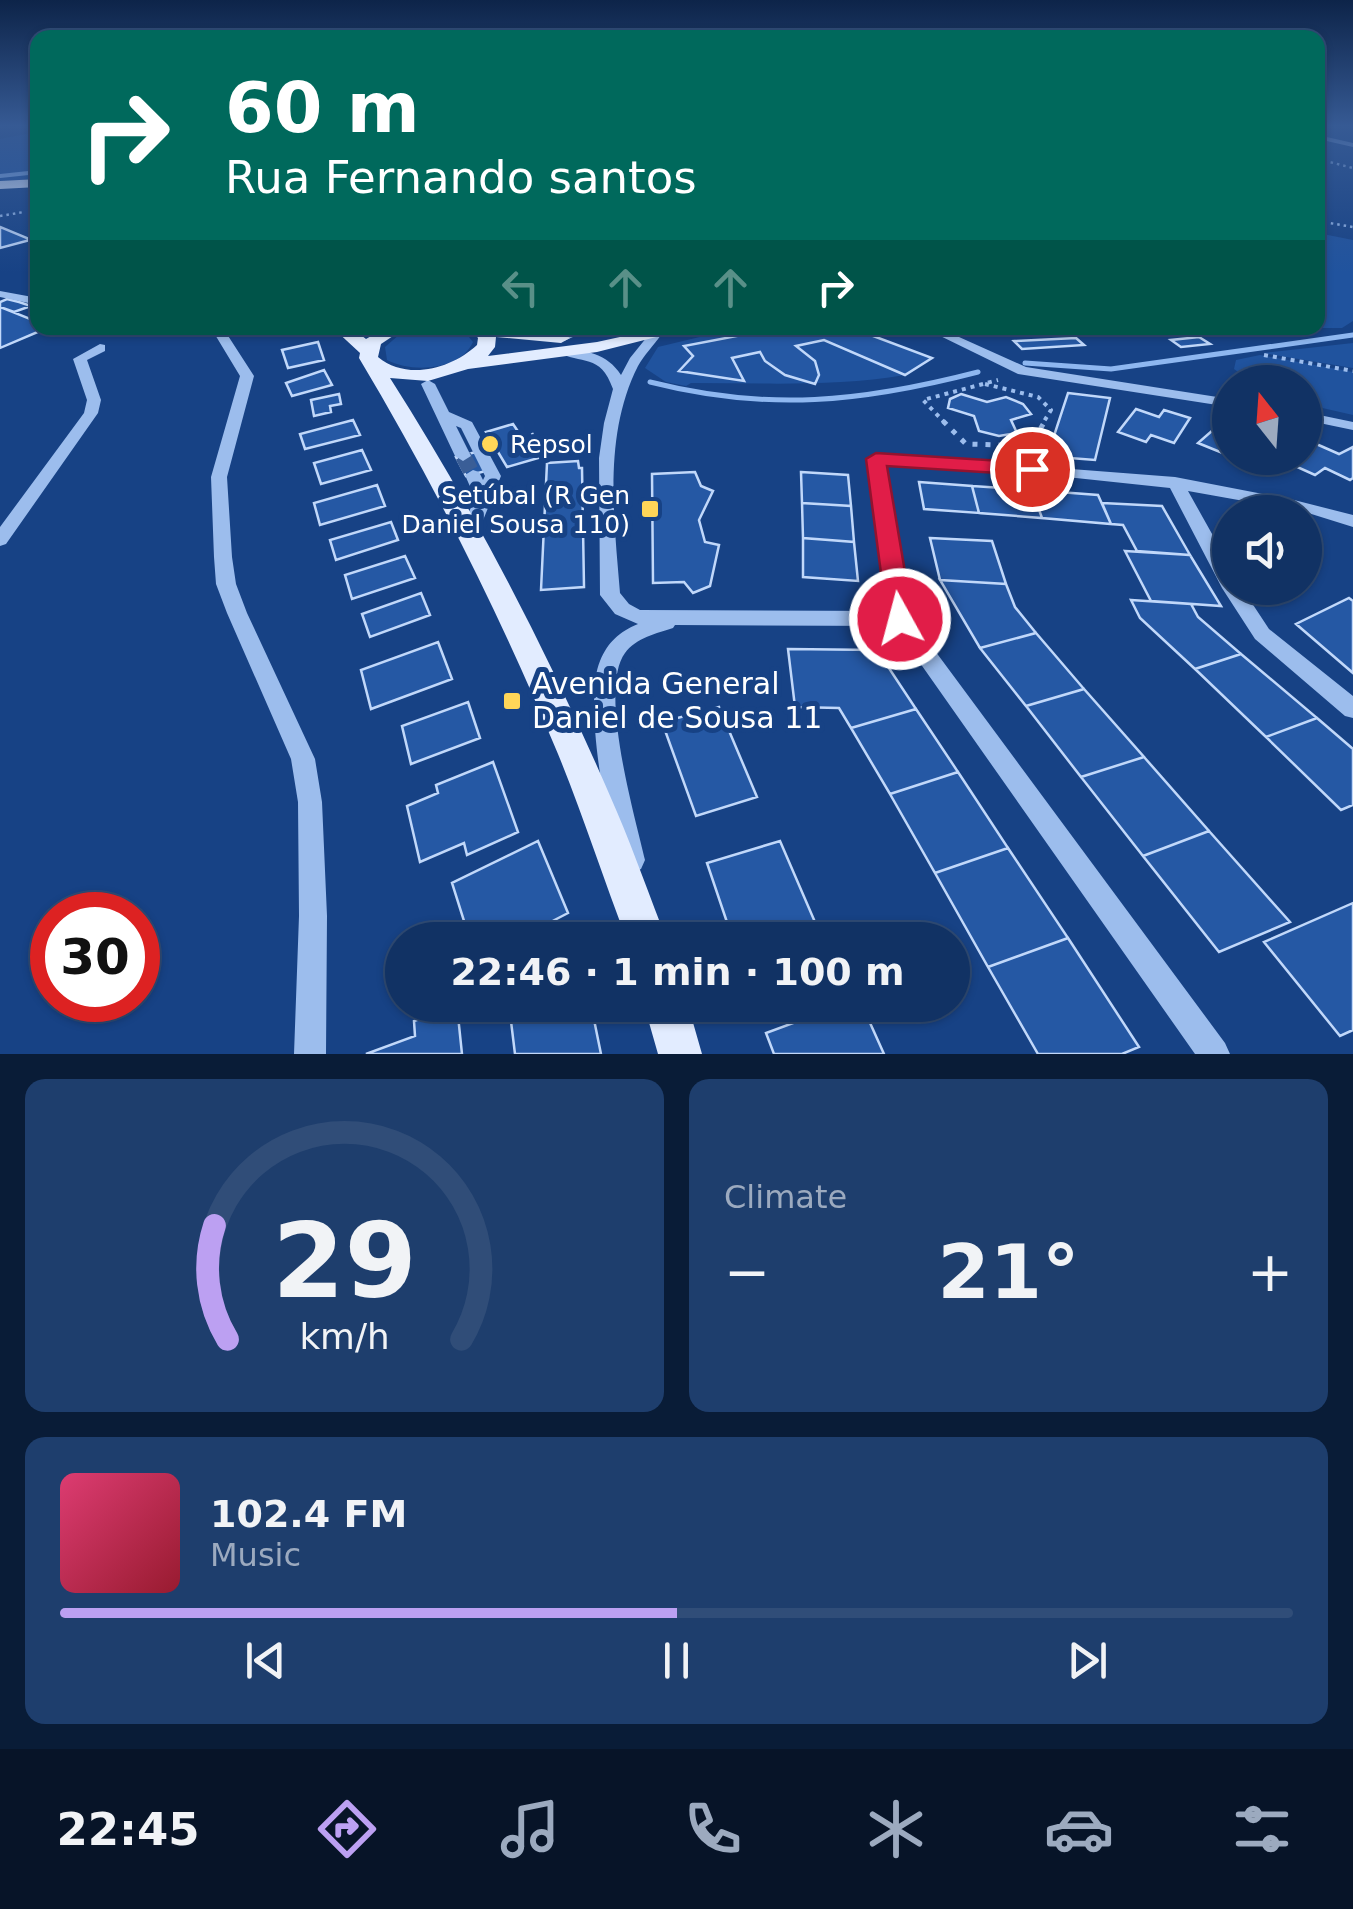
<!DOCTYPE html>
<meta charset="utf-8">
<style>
:root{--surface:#113264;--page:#1e3e6d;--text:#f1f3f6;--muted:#9caabf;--line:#304d78;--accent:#bca0f2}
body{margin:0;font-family:"DejaVu Sans",sans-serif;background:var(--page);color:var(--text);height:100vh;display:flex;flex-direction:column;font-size:38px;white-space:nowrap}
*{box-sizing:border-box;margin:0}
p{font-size:32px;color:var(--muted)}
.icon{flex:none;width:55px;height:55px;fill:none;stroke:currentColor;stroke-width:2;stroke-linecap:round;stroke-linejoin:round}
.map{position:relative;height:1054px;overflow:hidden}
.side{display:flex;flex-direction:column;gap:25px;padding:25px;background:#091c37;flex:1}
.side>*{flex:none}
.top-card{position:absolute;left:30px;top:30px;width:1295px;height:305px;border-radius:20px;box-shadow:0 2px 8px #0004,0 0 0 2px var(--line);background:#00695c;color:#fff;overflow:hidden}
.needle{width:65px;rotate:343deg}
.fabs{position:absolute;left:1212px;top:365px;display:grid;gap:20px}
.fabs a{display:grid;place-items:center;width:110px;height:110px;border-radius:50%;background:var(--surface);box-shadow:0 2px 8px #0004,0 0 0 2px var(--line);font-size:50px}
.speed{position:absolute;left:30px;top:892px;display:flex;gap:20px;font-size:50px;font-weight:700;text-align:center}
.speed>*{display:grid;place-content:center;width:130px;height:130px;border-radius:50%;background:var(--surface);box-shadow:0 2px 8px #0004,0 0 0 2px var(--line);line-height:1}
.speed .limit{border:15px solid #d22;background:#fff;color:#111}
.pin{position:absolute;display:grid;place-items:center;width:85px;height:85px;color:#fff;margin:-42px;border:5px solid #fff;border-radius:50%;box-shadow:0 2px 10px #0007}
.me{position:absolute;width:110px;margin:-55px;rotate:353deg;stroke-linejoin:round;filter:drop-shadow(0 0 8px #0008)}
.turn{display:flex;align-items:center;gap:35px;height:210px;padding:0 30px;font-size:45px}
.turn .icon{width:130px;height:130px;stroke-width:2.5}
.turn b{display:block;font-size:70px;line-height:85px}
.lanes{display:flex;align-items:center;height:95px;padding:0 30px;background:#0003;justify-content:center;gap:50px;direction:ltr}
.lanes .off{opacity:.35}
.big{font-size:75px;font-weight:600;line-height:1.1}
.side .tile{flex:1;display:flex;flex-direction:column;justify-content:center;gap:15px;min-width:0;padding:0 35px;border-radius:20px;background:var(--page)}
.side .dial{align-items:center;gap:0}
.dial svg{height:260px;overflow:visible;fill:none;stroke:var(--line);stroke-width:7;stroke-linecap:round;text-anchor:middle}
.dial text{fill:var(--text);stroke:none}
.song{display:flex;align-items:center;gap:30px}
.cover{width:120px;height:120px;border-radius:15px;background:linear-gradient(135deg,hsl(340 70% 55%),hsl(350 70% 35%))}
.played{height:10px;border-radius:5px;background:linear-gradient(90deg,var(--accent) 50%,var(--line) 50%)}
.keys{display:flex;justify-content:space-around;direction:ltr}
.heat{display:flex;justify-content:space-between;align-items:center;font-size:55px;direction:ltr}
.side .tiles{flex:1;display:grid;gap:25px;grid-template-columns:1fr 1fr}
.tile:last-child{grid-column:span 2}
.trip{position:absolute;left:385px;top:922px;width:585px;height:100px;border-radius:50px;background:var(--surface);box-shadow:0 2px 8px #0004,0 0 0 2px var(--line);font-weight:600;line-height:100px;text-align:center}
.dock{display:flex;height:160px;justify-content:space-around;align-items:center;background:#071428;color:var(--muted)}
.dock .icon{width:70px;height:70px}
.dock .current{color:var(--accent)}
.dock b{font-size:45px;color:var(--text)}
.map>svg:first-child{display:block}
.green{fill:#20539e}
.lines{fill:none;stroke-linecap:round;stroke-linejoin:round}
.stream-far1{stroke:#8eb7f0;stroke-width:4}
.stream{stroke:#8eb7f0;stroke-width:5}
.building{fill:#2558a4;stroke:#c1d8fa;stroke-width:2.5}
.minor-tunnel{stroke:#3a5e97;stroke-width:16;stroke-dasharray:16 9;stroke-linecap:butt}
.path-far2{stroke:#9cbded;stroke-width:2.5;stroke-dasharray:2.5 4;stroke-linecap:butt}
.path-far1{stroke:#9cbded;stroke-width:4;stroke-dasharray:4 5;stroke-linecap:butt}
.path{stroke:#9cbded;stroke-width:5;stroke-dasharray:5 8;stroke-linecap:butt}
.minor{fill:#9cbded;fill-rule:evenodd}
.major{fill:#e2ecff;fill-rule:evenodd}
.route{fill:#e11d48;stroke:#92132f;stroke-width:2.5}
.poi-dot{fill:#ffd658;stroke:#174285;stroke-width:4}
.labels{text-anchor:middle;stroke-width:10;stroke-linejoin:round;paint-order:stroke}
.poi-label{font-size:25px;fill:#fff;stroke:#174285;text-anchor:start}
.near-poi-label{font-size:30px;fill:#fff;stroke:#174285;text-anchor:start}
</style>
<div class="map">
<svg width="1353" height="1054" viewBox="0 0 1353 1054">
<rect width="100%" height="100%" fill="#174285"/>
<path class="green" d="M37 132V179L0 181V139Z
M1318 233 1353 240V321L1342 328H1313H1318Z
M425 328 464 331 473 342C460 371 412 373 387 360L385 347 400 334Z
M737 328H778L686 346 693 356 679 371 743 381 732 358 760 352C772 372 793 379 815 384 823 365 811 356 796 346L824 340 905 375C834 387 763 383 691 383L686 386 666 382 645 368 658 347Z
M1353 343V368L1263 353Z
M1260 355 1353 372V415L1305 404V382H1252L1234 369 1236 360Z"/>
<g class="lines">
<path class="stream-far1" d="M0 176 38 172"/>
<path class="stream" d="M1025 363 1111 369 1353 335
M650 382C768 412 862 402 978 372"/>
</g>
<path class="building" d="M0 227 27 238 30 240 0 248Z
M7 299 19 302 31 306 14 312 0 307V302Z
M0 307 38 322V328H47L0 348Z
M778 328H852L932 358 905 375 824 340 796 346 815 361 819 375 815 384 785 375 765 361 760 352 732 358 744 381 679 371 693 356 684 346Z
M1199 337 1210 344 1181 347 1171 340Z
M1076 338 1084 345 1022 349 1014 341Z
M318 342 324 360 288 368 282 350Z
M324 370 332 385 292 396 286 383Z
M1068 393 1110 398 1095 460 1057 457 1049 451Z
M339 394 341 404 330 406 331 412 314 416 311 400Z
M961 394 987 402 1006 397 1023 404 1031 414 1011 420 1017 433 999 436 979 431 974 416 948 408 950 399Z
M1136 409 1159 417 1164 410 1190 418 1174 443 1151 435 1146 442 1118 432Z
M353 420 360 435 305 449 300 434Z
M1221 423 1230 426V449L1225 454 1198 443Z
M513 424 523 439 533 436 532 433 537 442 549 438 559 452 507 467 486 432Z
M1314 443 1339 454 1353 447V478L1350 480 1325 468 1315 475 1286 462 1305 458V449Z
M362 450 371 470 321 484 314 463Z
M480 451 490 470 466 476 456 457Z
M578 461 579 468H582L584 587 541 590 547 463Z
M695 472 701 486 713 491 699 520 705 542 719 545 710 586 693 593 684 582 653 583 652 474Z
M801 472 848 475 851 506 802 503Z
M919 482 972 486 979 513 924 509Z
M377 485 385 506 320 525 314 503Z
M972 486 1032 490 1042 518 979 513Z
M1032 490 1098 495 1111 524 1042 518Z
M802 503 851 506 854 542 803 538Z
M1102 503 1162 506 1190 555 1137 551 1123 525 1111 524Z
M391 522 398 540 336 560 330 540Z
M803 538 854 542 858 581 803 577Z
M930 538 992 541 1006 584 940 580Z
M1125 551 1190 555 1221 606 1151 601Z
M405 556 415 578 352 599 345 575Z
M940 580 1006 584 1015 607 1036 633 980 648Z
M421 593 430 615 370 637 362 614Z
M1349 598 1353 601V673L1296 624Z
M1131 600 1191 604 1198 617 1241 654 1195 669 1140 618Z
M1036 633 1084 689 1026 706 980 648Z
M438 642 452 679 371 709 361 670Z
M788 649 877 650 916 709 851 728 839 708 795 707Z
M1241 654 1317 718 1266 737 1195 669Z
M1084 689 1144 757 1081 777 1026 706Z
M468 702 480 738 411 764 402 726Z
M719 707 757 797 696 816 662 722Z
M916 709 958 772 890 794 851 728Z
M1317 718 1353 749V805L1341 810 1266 737Z
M1144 757 1209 831 1143 856 1081 777Z
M493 762 518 832 467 855 464 843 420 862 407 806 438 793 436 785Z
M958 772 1008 848 935 873 890 794Z
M1209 831 1290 922 1219 952 1143 856Z
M538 841 568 913 516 940H470L452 883Z
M780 841 821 936 810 940H733L707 863Z
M1008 848 1068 938 988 967 935 873Z
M1353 903V1030L1340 1036 1264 942Z
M1068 938 1139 1047 1122 1054H1038L988 967Z
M509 1005H591L601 1054H515Z
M842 1005H862L884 1054H774L766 1033Z
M457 1006 462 1054H366L415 1036 414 1021Z"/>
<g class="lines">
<path class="minor-tunnel" d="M463 456 473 475"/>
<path class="path-far2" d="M1318 159 1353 168
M0 216 24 212
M1318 221 1353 227"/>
<path class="path-far1" d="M1264 355 1353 371
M985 384 1038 397 1051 410 1043 423
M945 423 923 400 998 380"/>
<path class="path" d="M943 421 966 444 1030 446 1045 421"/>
<path class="minor" d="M1318 135 1353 143V147L1318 139Z
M0 291 38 298V305L0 297Z
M211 328H223L254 376 227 477 232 557 236 584 247 613 315 759 322 802 327 916 326 1054H294L299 916 298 802 291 759 227 613 216 584 214 557 211 477 240 376Z
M577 328H593L564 341 554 338Z
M924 328H939L1026 367 1230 399V407L1018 374Z
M651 332 661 335C654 345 644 355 638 366 603 435 614 518 620 593L629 604 640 610 889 611 868 459 876 454 1175 477 1294 500 1353 515V527L1305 512 1188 491 1230 566V588H1242L1269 629 1353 696V718L1345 716 1255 639 1222 588 1170 488 1057 476 885 464 910 617 1225 1043 1230 1054H1195L894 626 675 625 673 628C657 633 636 638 625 653 598 690 635 816 645 860L641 869 632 873 623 869C606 829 583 700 600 661 608 642 619 632 638 624L615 614 600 595 599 458 604 423 613 389C600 352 582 366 556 351L562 347C586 351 607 353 621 375L630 358Z
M100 344 105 345V351L87 360 101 400 98 413 6 544 0 546V527L84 413 87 400 73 359Z
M428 380 435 384 449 412 472 422 501 476 477 535 468 541 459 535 475 498 465 475 473 470 479 472 483 480 485 476 461 428 456 426 471 456 463 461 455 456 421 384Z
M1305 412 1353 422V430L1305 420Z"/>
<path class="major" d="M38 179V187L0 189V181Z
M333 328H352L366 339 385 328H405L381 344 378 357C407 381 451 369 477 345L478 338 470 328 561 333 570 338 561 343 496 337 495 347 488 356 597 342 661 328H692L597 352 468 369 428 381 390 378C478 516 553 662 617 812 635 854 650 898 667 940H627C603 878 583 815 558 754 501 617 435 485 359 358L360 353Z
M644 1005H688L702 1054H658Z"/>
</g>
<linearGradient id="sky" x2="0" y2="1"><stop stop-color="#0d2449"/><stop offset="0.46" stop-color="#365a94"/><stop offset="1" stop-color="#365a94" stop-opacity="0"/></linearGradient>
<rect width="1353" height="273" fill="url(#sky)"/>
<path class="route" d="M876 453 1032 463 1042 469 1032 475 887 466 913 619 909 626H891L887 619 866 459Z"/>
<g class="poi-dot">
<circle cx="490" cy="444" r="10"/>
<rect x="640" y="499" width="20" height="20" rx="5"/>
<rect x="502" y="691" width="20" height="20" rx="5"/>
</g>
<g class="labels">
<g class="poi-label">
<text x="510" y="453">Repsol</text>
<text x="630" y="504" text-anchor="end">Setúbal (R Gen<tspan x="630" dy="29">Daniel Sousa 110)</tspan></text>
</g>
<g class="near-poi-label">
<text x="532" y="694">Avenida General<tspan x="532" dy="34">Daniel de Sousa 11</tspan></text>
</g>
</g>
</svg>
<div class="fabs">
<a><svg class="needle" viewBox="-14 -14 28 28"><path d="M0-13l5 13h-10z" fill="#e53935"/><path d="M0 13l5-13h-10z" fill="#9caabf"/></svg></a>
<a><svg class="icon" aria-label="sound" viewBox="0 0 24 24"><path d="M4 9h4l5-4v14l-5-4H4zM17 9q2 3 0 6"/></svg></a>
</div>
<div class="speed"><div class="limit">30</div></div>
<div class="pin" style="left:1032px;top:469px;background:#d93025"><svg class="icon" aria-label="arrive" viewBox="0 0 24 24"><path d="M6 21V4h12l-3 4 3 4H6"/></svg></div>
<svg class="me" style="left:900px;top:619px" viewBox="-20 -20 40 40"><circle r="17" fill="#e11d48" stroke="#fff" stroke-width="3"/><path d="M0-11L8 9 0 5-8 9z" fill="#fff"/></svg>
<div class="trip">22:46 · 1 min · 100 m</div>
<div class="top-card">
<div class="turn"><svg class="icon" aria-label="right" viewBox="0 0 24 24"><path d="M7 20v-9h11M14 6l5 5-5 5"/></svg><div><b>60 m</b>Rua Fernando santos</div></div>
<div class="lanes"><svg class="icon off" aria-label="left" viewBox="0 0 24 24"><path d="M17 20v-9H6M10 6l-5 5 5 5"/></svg><svg class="icon off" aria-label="ahead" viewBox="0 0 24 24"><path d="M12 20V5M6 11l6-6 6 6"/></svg><svg class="icon off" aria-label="ahead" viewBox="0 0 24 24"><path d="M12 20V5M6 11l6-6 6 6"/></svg><svg class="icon" aria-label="right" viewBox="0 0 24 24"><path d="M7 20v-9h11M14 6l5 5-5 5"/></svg></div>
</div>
</div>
<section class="side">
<div class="tiles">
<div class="tile dial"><svg viewBox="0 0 100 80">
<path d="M14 69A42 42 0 1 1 86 69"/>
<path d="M14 69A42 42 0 0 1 10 34" stroke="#bca0f2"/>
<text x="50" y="56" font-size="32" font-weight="700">29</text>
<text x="50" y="72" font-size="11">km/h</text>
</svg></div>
<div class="tile"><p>Climate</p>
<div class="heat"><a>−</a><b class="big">21°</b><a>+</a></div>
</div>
<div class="tile">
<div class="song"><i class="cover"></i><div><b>102.4 FM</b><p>Music</p></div></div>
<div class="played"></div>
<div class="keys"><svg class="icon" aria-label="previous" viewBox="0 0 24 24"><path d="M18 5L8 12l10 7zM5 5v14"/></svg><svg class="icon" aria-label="pause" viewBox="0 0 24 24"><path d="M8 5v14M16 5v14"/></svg><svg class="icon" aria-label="next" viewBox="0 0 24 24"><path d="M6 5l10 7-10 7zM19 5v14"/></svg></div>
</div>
</div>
</section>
<nav class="dock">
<b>22:45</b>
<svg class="icon current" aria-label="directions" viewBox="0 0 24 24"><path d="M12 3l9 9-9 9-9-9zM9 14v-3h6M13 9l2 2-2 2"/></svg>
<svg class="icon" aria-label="music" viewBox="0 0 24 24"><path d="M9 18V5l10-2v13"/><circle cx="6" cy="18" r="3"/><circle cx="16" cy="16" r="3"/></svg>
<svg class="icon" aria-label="phone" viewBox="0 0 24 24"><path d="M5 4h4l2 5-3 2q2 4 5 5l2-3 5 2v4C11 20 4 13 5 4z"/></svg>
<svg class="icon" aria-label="climate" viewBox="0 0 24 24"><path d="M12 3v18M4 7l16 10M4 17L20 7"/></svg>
<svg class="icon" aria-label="car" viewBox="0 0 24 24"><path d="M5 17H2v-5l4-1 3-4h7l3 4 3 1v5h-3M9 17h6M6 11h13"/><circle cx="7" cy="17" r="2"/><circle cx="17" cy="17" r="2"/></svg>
<svg class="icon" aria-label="filters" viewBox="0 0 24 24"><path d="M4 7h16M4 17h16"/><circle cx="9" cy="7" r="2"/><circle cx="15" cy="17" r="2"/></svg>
</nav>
